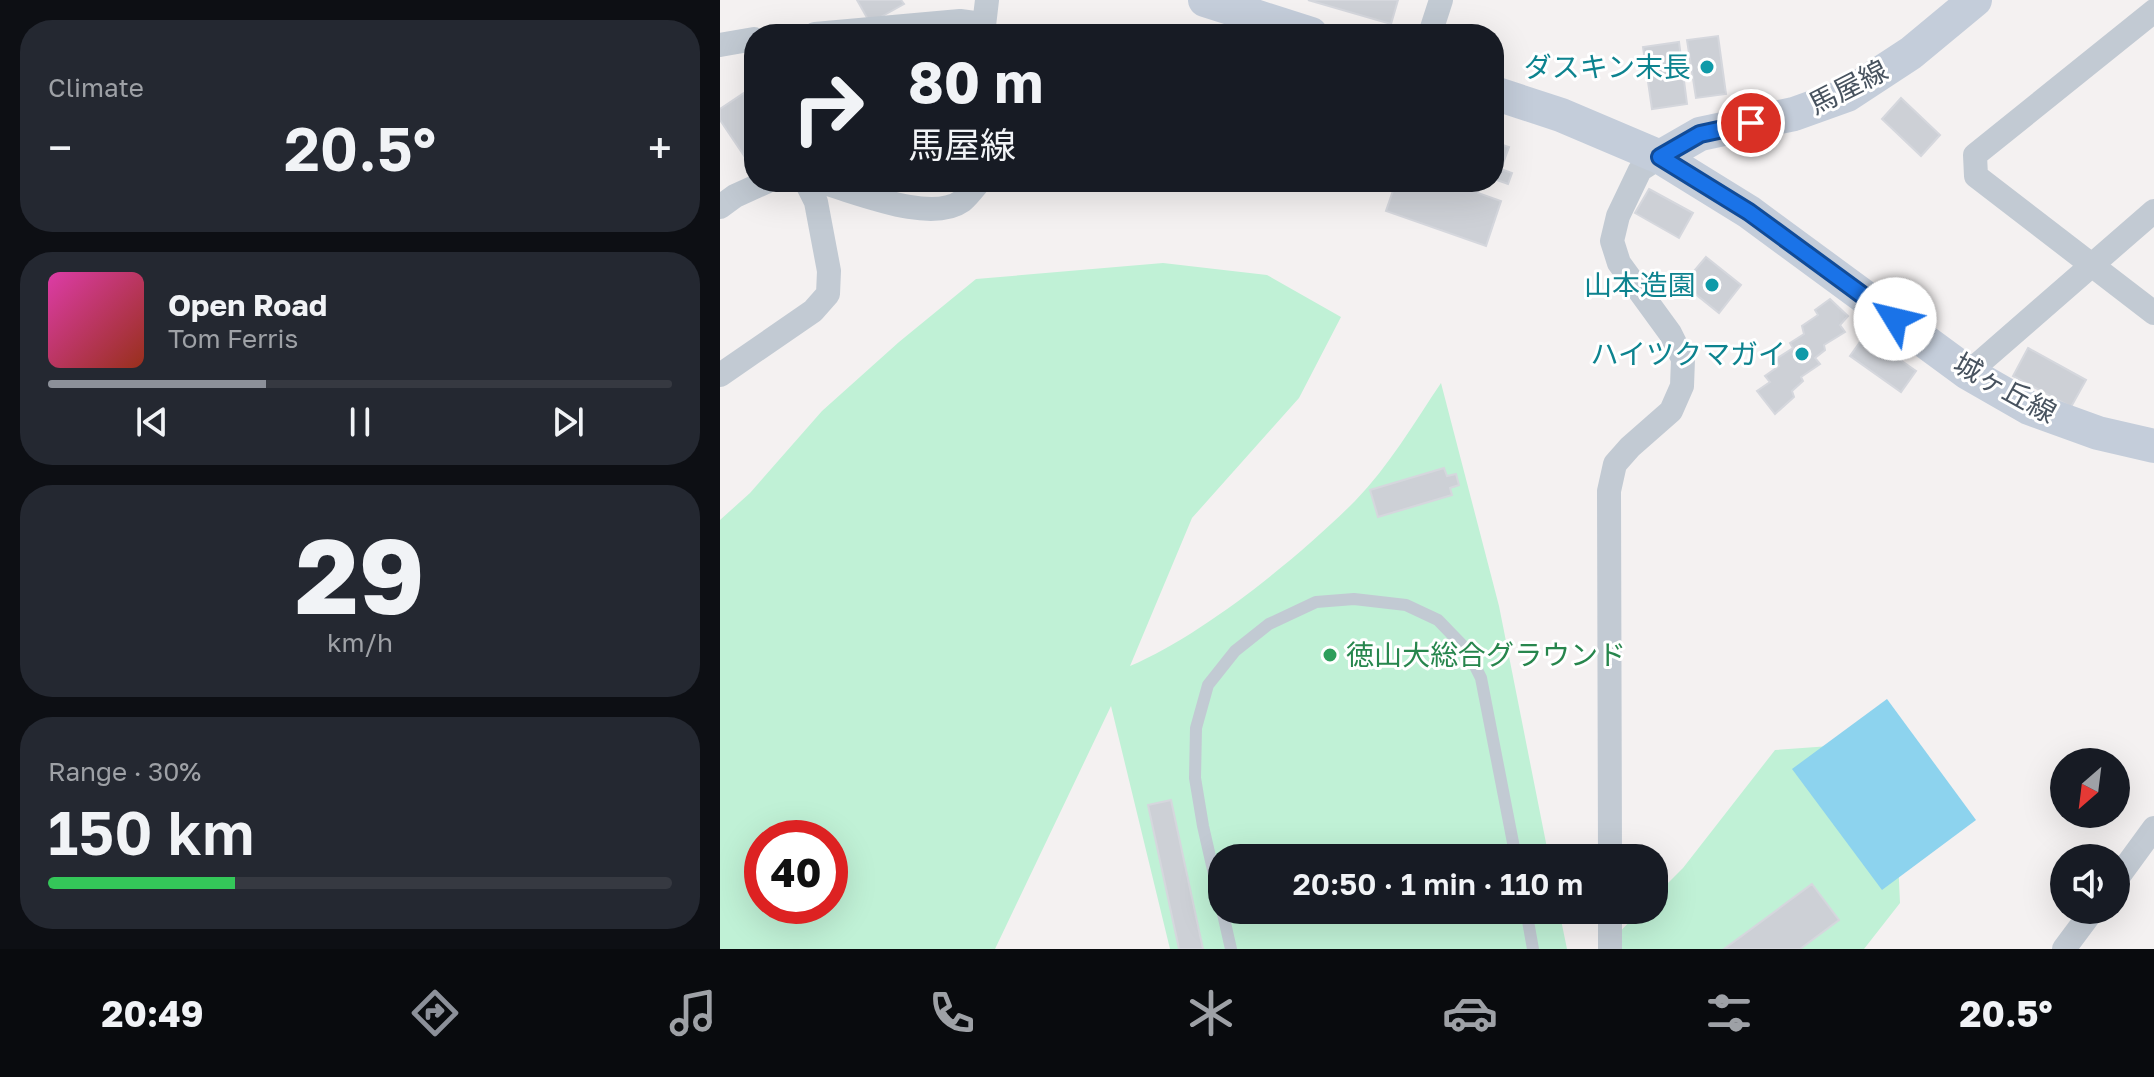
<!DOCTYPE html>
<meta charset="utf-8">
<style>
:root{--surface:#171b24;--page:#242831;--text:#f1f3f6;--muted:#9ea1a6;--line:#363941;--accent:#8c9099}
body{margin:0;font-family:"Golos Text","Noto Sans JP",sans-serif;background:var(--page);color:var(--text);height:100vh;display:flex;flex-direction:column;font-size:30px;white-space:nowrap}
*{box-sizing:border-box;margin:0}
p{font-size:26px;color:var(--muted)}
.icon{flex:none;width:44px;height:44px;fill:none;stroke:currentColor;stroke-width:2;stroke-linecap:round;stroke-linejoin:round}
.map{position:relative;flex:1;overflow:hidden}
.drawer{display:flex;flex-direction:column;gap:20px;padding:20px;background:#0d0f14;width:720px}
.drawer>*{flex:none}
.top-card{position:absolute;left:24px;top:24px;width:760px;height:168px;border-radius:32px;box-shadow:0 8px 32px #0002;background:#171b24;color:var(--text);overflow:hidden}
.needle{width:52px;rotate:208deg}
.fabs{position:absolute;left:1330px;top:748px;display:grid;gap:16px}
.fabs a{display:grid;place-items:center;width:80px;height:80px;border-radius:50%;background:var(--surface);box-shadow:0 8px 32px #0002;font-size:40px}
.speed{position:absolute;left:24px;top:820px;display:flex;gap:16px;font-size:40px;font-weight:700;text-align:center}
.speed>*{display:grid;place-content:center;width:104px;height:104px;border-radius:50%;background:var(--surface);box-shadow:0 8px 32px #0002;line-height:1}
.speed .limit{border:12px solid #d22;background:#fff;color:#111}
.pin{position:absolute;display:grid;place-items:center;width:68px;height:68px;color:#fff;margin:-34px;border:4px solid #fff;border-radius:50%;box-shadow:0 2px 8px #0007}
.me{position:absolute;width:88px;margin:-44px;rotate:306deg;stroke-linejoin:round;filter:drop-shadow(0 0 6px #0008)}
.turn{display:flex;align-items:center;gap:28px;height:168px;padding:0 32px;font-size:36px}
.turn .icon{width:104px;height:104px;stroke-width:2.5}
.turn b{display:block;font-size:56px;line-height:68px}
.big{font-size:60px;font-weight:600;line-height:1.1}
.drawer .tile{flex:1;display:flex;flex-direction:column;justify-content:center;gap:12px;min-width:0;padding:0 28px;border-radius:32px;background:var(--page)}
.drawer .dial{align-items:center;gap:0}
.dial b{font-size:104px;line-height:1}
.song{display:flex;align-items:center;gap:24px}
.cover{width:96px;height:96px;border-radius:12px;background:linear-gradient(135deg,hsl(320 70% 55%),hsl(10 70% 35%))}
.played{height:8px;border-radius:4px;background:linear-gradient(90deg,var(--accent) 35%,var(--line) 35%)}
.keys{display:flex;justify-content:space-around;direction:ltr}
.heat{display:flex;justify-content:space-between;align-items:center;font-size:44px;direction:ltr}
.charge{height:12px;border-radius:6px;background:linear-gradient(90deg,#34c759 30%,var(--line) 0)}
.trip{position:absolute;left:488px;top:844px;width:460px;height:80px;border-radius:32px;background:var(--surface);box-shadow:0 8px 32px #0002;font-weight:600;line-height:80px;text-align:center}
.dock{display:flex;height:128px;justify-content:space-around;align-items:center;background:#090b0e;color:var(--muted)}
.dock .icon{width:56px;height:56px}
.dock .on{color:var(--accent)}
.dock b{font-size:36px;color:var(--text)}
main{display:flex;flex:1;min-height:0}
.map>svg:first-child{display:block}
.green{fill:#c0f1d6;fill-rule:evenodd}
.water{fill:#8dd3ee}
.building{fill:#cdd0d6;stroke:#d5d7dd;stroke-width:2}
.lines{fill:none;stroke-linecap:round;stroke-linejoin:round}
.lane{stroke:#c2cad3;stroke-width:12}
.street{stroke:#c2cad3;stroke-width:24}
.secondary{stroke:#c4cdda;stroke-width:34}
.route-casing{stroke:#114b97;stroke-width:20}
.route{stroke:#1a73e8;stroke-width:14}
.culture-dot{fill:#0f9aa8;stroke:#fff;stroke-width:3}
.leisure-dot{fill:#2e9e5b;stroke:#fff;stroke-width:3}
.labels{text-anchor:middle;stroke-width:6;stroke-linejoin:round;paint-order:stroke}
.culture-label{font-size:28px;fill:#0d838f;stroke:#fff;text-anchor:end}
.street-label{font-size:28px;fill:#48535f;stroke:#fff}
.leisure-label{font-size:28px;fill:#27864d;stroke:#fff;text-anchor:start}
</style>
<main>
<section class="drawer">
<div class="tile"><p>Climate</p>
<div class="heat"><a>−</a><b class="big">20.5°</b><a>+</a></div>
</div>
<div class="tile">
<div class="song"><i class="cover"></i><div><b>Open Road</b><p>Tom Ferris</p></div></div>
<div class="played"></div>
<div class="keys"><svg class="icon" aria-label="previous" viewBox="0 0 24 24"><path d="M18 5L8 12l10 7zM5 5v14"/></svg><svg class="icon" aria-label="pause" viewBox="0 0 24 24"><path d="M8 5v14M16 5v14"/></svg><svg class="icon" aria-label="next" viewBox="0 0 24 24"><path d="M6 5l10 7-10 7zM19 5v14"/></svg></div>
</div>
<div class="tile dial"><b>29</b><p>km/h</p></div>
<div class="tile"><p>Range · 30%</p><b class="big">150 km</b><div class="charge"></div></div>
</section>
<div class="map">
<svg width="1434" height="949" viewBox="0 0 1434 949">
<rect width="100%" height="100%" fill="#f4f1f1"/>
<path class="green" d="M443 263 547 275 621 317 579 398 472 518 410 666C483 635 578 558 635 501 669 466 694 423 721 383L779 606 829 858H502V910H839L847 949H450L391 706 275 949H0V520L30 493 102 411 179 342 256 279ZM42 838H110V906H42Z
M1124 745 1176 815 1180 903 1144 949H883L921 910H934V897L963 868 1055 750Z"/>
<path class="water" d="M1167 699 1256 820 1162 890 1072 769Z"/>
<path class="building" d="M137 0H181L184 4 150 23Z
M588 0H678L671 24Z
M998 36 1006 94 976 98 967 40Z
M959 42 967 104 932 109 923 47Z
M24 93 34 108V151L25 157 0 120V109Z
M1181 98 1220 135 1201 156 1162 119Z
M774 142 789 147 781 169 792 173 788 184 774 179Z
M676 182H725L745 189 748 182H762L758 193 781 201 766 246 666 211Z
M929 189 973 213 959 238 915 213Z
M986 257 1021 285 999 313 963 284Z
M1110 299 1128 316 1120 325 1125 332 1104 345 1105 350 1095 358 1100 364 1081 377 1083 381 1072 391 1074 397 1055 414 1037 391 1050 382 1045 376 1059 366 1056 359 1073 348 1070 343 1084 334 1082 326 1098 315 1095 310Z
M1145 335 1196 371 1181 392 1130 356Z
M1308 348 1366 380 1351 407 1293 376Z
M724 468 727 476 736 474 739 485 730 488 732 495 658 517 650 490Z
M451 800 483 949H459L428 805Z
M1092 884 1119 920 1080 949H1004Z"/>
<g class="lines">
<path class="lane" d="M806 910 813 949
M511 949 483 826 475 778 476 728 488 685 515 651 549 624 596 602 634 599 686 605 718 620 747 650 761 678 796 858"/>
<path class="street" d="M1434 11 1255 155 1256 176 1434 313
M95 34 240 21 262 24
M263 34 267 0
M710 34 721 0
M0 45 34 39
M100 182C135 191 210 224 242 201 248 196 254 188 259 182
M0 207 15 196 46 182
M1248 373 1434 211
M0 375 93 311 108 294 109 271 96 202 86 182
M890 858 889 491 895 464 910 447 951 411 962 386 963 359 950 333 899 263 892 241 898 216 920 170 940 157
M1396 880 1434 828
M890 910V949
M1344 949 1373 910"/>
<path class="secondary" d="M485 0 591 34
M774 93 841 115 940 157 1029 212 1248 373 1309 408 1378 433 1434 446
M940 157 980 134 1074 114 1127 95 1191 53 1255 0"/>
</g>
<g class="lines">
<g class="route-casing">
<path id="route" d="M1031 123 980 134 940 157 1029 212 1175 319"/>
</g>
<use href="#route" class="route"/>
</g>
<g class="culture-dot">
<circle cx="987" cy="67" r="8"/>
<circle cx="992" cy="285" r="8"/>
<circle cx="1082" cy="354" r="8"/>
</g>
<circle class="leisure-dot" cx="610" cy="655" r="8"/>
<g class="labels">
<g class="culture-label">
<text x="971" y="77">ダスキン末長</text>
<text x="976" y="295">山本造園</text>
<text x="1066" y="364">ハイツクマガイ</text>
</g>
<g class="street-label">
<text transform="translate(1128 87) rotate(-27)" y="10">馬屋線</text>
<text transform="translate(1285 388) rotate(29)" y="10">城ヶ丘線</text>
</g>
<g class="leisure-label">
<text x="626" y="665">徳山大総合グラウンド</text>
</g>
</g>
</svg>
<div class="fabs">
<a><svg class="needle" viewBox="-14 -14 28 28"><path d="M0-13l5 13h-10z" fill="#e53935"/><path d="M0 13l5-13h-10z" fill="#9ea1a6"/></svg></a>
<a><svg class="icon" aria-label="sound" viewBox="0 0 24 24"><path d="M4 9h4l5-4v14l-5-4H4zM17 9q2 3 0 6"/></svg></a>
</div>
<div class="speed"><div class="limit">40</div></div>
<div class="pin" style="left:1031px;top:123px;background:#d93025"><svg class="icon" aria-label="arrive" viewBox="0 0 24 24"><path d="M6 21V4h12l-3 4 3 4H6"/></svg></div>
<svg class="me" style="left:1175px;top:319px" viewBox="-20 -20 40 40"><circle r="19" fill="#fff"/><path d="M0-13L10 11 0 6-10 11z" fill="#1a73e8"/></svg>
<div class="trip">20:50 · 1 min · 110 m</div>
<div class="top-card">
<div class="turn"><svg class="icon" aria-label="right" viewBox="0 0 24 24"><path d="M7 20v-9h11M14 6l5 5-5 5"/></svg><div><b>80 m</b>馬屋線</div></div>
</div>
</div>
</main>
<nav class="dock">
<b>20:49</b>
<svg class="icon on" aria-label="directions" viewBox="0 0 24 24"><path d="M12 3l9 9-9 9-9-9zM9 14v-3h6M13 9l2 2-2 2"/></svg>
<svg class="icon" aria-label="music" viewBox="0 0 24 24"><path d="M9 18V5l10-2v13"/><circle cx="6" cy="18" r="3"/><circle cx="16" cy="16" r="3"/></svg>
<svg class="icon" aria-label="phone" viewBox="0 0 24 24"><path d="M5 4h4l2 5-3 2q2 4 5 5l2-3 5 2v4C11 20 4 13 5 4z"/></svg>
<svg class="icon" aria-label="climate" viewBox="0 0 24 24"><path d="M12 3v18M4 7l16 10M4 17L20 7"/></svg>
<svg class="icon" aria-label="car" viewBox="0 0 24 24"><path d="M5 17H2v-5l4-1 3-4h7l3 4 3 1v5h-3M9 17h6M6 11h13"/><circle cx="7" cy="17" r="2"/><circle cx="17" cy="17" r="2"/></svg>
<svg class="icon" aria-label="filters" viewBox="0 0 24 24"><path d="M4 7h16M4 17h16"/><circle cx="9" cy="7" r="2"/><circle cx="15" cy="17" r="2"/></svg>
<b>20.5°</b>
</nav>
